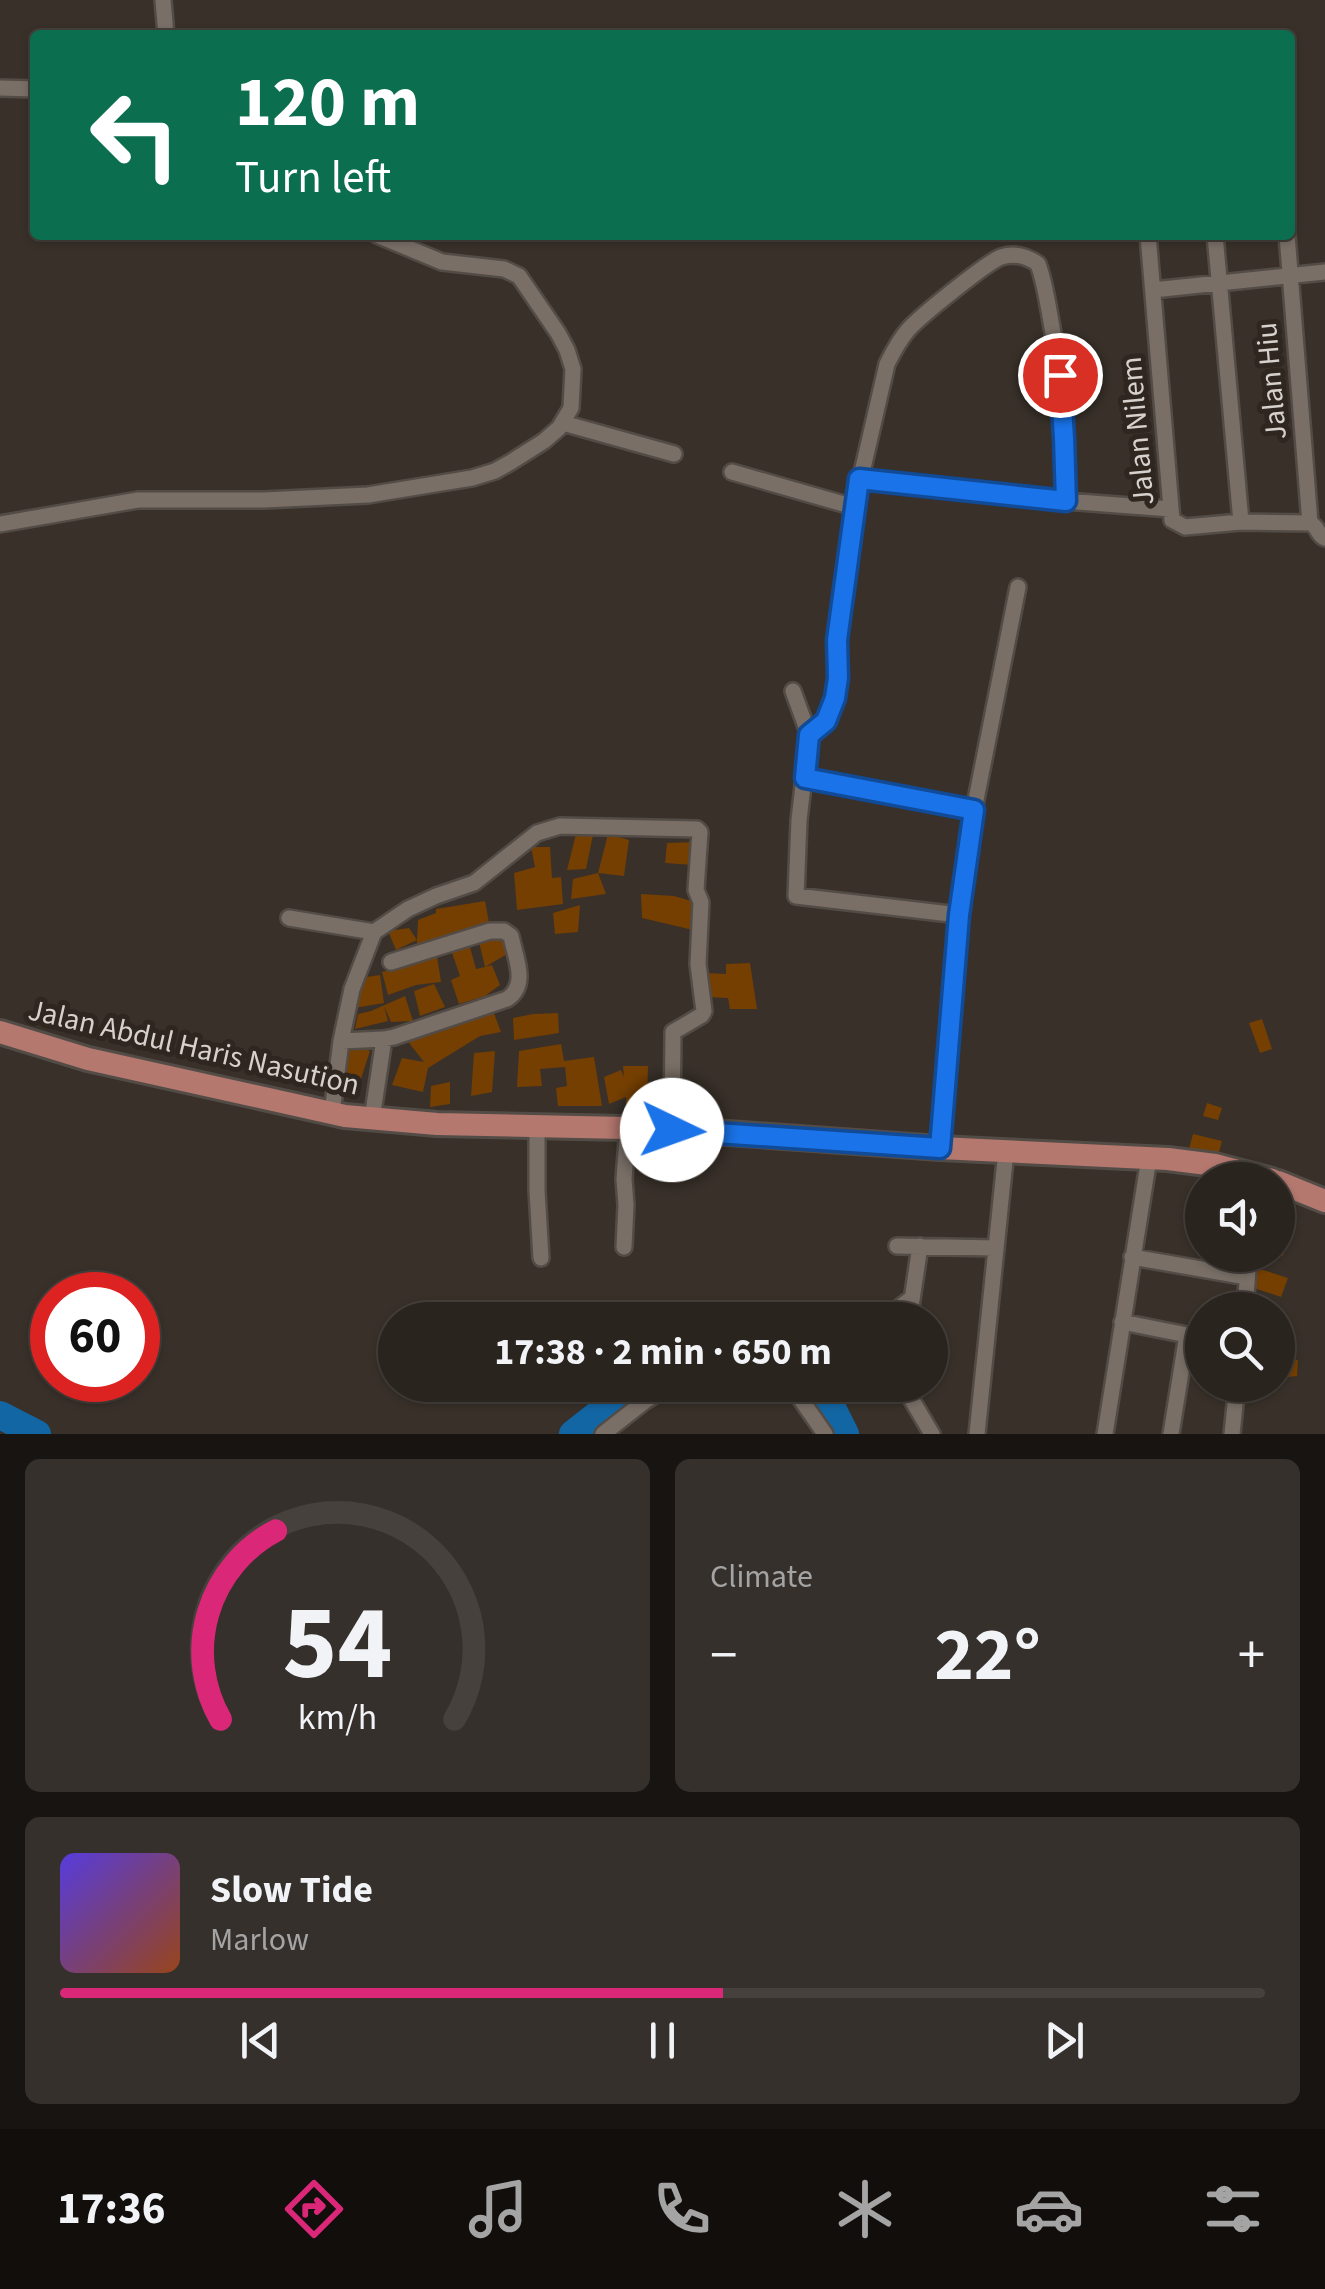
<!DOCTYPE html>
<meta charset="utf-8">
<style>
:root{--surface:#2a241f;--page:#36302c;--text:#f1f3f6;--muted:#a5a4a4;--line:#46413d;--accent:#db2777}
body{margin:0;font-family:"Source Sans 3",sans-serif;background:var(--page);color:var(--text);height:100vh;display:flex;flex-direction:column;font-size:38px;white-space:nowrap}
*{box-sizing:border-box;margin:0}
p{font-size:32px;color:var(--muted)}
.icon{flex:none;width:55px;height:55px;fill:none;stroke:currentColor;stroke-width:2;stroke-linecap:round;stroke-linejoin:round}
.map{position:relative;height:1434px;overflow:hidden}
.panel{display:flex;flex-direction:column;gap:25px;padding:25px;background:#171411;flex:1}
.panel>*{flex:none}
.guide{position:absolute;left:30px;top:30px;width:1265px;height:210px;border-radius:10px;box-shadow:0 2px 8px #0004,0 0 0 2px var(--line);background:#0b6e4f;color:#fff;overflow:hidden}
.tools{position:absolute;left:1185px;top:1162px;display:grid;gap:20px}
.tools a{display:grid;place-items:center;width:110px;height:110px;border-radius:50%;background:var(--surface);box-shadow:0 2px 8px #0004,0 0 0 2px var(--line);font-size:50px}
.speed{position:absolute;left:30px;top:1272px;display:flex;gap:20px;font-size:50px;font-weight:700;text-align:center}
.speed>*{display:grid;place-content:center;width:130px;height:130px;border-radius:50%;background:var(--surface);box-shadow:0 2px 8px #0004,0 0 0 2px var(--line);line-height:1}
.speed .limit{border:15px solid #d22;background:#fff;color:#111}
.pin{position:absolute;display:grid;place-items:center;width:85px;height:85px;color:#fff;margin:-42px;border:5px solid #fff;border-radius:50%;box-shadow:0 2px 10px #0007}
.me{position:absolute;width:110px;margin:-55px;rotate:93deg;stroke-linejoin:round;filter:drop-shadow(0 0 8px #0008)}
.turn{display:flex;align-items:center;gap:35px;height:210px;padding:0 40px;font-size:45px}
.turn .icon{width:130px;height:130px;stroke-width:2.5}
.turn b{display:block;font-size:70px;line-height:85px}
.big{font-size:75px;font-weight:700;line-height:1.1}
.panel .tile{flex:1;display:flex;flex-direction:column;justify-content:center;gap:15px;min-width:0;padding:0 35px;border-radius:15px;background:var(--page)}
.panel .dial{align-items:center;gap:0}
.dial svg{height:260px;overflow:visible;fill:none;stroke:var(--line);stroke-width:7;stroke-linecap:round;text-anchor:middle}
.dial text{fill:var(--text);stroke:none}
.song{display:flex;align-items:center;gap:30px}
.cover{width:120px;height:120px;border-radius:15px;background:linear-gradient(135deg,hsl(250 70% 55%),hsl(20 70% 35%))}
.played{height:10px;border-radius:5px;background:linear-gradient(90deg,var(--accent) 55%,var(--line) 55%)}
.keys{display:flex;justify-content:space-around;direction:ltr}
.heat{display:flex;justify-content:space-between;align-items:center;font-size:55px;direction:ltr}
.panel .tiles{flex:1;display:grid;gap:25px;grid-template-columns:1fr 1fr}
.tile:last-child{grid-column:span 2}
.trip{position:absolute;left:378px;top:1302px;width:570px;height:100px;border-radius:50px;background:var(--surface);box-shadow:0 2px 8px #0004,0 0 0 2px var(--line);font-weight:700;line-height:100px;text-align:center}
.tab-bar{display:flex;height:160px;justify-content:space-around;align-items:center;background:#110e0c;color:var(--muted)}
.tab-bar .icon{width:70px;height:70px}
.tab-bar .active{color:var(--accent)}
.tab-bar b{font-size:45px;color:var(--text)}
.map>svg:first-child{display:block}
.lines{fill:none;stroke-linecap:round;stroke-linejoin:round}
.river{stroke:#1266a4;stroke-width:28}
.building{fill:#753f01}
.street-casing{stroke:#534c46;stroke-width:20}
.primary-casing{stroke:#534c46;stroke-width:28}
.street{stroke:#796f67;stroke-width:15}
.primary{stroke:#b4786f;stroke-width:22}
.route-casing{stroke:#114b97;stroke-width:25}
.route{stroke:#1a73e8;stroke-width:18}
.labels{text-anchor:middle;stroke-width:10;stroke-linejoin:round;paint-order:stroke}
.street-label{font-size:30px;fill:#d7d1cd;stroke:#2e261f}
</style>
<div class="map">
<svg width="1325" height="1434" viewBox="0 0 1325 1434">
<rect width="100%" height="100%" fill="#383029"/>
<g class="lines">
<path class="river" d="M814 1385 824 1392 845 1434
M0 1415 37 1434
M573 1434 625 1393 641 1385"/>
</g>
<path class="building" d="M576 834 593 835 586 869 567 870Z
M608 834 629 840 624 876 598 873Z
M695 842 693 865 665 863 667 843Z
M531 847H550L552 878 561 877 563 904 517 910 514 873 535 867Z
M598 873 606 894 571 899 573 879Z
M641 894 674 896 698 903 693 930 642 918Z
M485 901 490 928 417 945V940L396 950 388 931 409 928 417 940 418 920 436 913V909Z
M580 905 578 932 555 934 553 913Z
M499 934 509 953 485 967 492 965 500 985 485 996 459 1004 451 980 460 976 451 950 470 947 476 969 485 967 478 938Z
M437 956 441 982 416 985 388 995 382 972Z
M750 963 757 1009H730L728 998 705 997V973L726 974V964Z
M380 975 384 1003 354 1008 360 978Z
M434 984 445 1007 420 1016 414 991Z
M405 996 413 1021 391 1022 384 1006 388 1021 355 1029 358 1014 371 1011Z
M492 1008 501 1032 480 1036 428 1068 423 1092 392 1085 402 1058 424 1062 406 1039 422 1033 424 1037Z
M558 1013 559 1033 514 1040 513 1018 533 1014Z
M1262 1019 1272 1049 1260 1053 1249 1023Z
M346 1044 370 1051 357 1091 342 1088Z
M561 1044 564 1061 594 1057 602 1106H558L556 1088 567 1086 565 1067 540 1069 542 1086 517 1087 519 1051Z
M495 1051 492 1092 471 1096 474 1053Z
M623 1066H648L647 1108 626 1105V1097L609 1104 604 1077 621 1070 624 1077Z
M450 1082V1104L430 1107 431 1086Z
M1207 1103 1222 1108 1218 1120 1203 1116Z
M1193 1134 1222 1141 1218 1156 1189 1149Z
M1278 1225 1286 1228 1281 1242 1287 1244 1283 1256 1278 1254Z
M1257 1268 1288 1278 1281 1297 1251 1287Z
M1280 1359 1298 1360 1297 1376 1279 1378Z"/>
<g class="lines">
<g class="street-casing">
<path id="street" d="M163 0 166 35
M0 88 35 89
M1148 235 1172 520 1185 527 1241 522 1310 523C1318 526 1318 536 1325 538
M1215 235 1241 522
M1287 235 1310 523
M1153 290 1325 272
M563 423 674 454
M732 472 854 507 887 364C893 352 899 340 908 330 919 317 986 263 1001 257 1014 253 1027 256 1038 264 1044 280 1047 299 1050 316 1062 378 1065 439 1065 501
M859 479 1065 501 1171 509
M0 524 138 500H264L368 495 472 478 495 471 511 462 544 441 559 428 571 408 573 369 567 350 558 333 519 276 504 269 442 262 377 235
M793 691 809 735 799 820 796 896 959 915 940 1148
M809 735 825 721 835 698 839 678 837 640 854 507
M805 778 974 810
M959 915 974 810 1018 587
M289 918 374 932
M341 1041 384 1039 394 1037 507 999C529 985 515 957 511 936L504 931H490L391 962
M332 1113 341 1041 352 989 374 932 408 909 436 896 474 883 537 833 560 826 697 829 700 832 696 890 701 902 698 964 704 1011 702 1015 673 1032 672 1129
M372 1119 384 1039
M537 1126V1191L541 1258
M897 1246 996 1248
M624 1247 626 1205 624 1179 628 1128
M1132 1257 1247 1277
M1245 1310 1249 1255
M883 1320 912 1298
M909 1320 920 1246
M1122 1322 1202 1338
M791 1385 825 1434
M903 1385 932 1434
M603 1434 645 1401 670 1385
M977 1434 1006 1151
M1105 1434 1149 1158
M1171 1434 1187 1335
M1232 1434 1237 1385"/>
</g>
<g class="primary-casing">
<path id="primary" d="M0 1032 88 1059 345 1116 437 1124 672 1129 940 1148 1168 1159 1215 1165 1272 1180
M1278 1182 1325 1201"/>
</g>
<use href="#street" class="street"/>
<use href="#primary" class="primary"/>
</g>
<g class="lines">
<g class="route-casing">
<path id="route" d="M672 1130 940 1148 959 915 974 810 805 778 809 735 826 721 835 698 838 678 837 640 859 479 1066 501 1064 438 1060 375"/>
</g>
<use href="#route" class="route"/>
</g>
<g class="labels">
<g class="street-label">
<text transform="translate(1271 381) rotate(-95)" y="10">Jalan Hiu</text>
<text transform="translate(1137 431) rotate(-95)" y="10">Jalan Nilem</text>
<text transform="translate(194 1047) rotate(13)" y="10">Jalan Abdul Haris Nasution</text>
</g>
</g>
</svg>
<div class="tools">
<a><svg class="icon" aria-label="sound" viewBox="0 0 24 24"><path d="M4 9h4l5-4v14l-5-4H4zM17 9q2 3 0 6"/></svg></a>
<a><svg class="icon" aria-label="search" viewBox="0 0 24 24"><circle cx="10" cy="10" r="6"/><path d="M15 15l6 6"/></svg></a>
</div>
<div class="speed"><div class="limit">60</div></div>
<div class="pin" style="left:1060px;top:375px;background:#d93025"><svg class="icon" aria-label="arrive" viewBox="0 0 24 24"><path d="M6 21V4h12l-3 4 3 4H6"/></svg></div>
<svg class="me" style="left:672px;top:1130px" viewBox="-20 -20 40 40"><circle r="19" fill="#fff"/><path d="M0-13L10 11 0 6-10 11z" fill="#1a73e8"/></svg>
<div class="trip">17:38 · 2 min · 650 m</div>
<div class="guide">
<div class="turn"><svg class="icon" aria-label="left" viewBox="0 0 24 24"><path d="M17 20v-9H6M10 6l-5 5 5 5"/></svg><div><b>120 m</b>Turn left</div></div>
</div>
</div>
<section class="panel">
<div class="tiles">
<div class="tile dial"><svg viewBox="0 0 100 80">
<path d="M14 69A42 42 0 1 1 86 69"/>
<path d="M14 69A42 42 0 0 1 31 11" stroke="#db2777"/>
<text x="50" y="56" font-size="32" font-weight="700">54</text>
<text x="50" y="72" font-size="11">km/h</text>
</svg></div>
<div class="tile"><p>Climate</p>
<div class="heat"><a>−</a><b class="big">22°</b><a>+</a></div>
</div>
<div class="tile">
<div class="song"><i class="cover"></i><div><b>Slow Tide</b><p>Marlow</p></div></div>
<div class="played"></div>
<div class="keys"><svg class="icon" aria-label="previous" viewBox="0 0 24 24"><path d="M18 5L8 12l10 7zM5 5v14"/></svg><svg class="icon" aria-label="pause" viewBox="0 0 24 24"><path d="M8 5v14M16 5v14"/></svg><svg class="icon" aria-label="next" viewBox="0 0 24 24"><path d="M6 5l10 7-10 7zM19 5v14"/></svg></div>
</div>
</div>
</section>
<nav class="tab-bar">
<b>17:36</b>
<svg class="icon active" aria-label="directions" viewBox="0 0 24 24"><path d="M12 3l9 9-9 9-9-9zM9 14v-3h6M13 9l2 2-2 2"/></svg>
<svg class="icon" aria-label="music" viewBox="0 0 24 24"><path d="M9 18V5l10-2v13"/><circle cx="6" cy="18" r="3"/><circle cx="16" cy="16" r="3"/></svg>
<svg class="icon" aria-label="phone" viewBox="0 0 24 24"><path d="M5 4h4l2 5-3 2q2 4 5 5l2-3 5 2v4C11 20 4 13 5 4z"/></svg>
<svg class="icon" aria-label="climate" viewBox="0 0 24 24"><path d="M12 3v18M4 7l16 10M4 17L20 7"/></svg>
<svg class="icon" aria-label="car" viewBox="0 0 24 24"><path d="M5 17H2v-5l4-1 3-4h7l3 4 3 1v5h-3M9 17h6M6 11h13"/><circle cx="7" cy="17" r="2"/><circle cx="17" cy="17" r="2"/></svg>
<svg class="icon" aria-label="filters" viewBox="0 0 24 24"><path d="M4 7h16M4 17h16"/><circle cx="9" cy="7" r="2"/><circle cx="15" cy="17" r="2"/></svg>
</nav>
